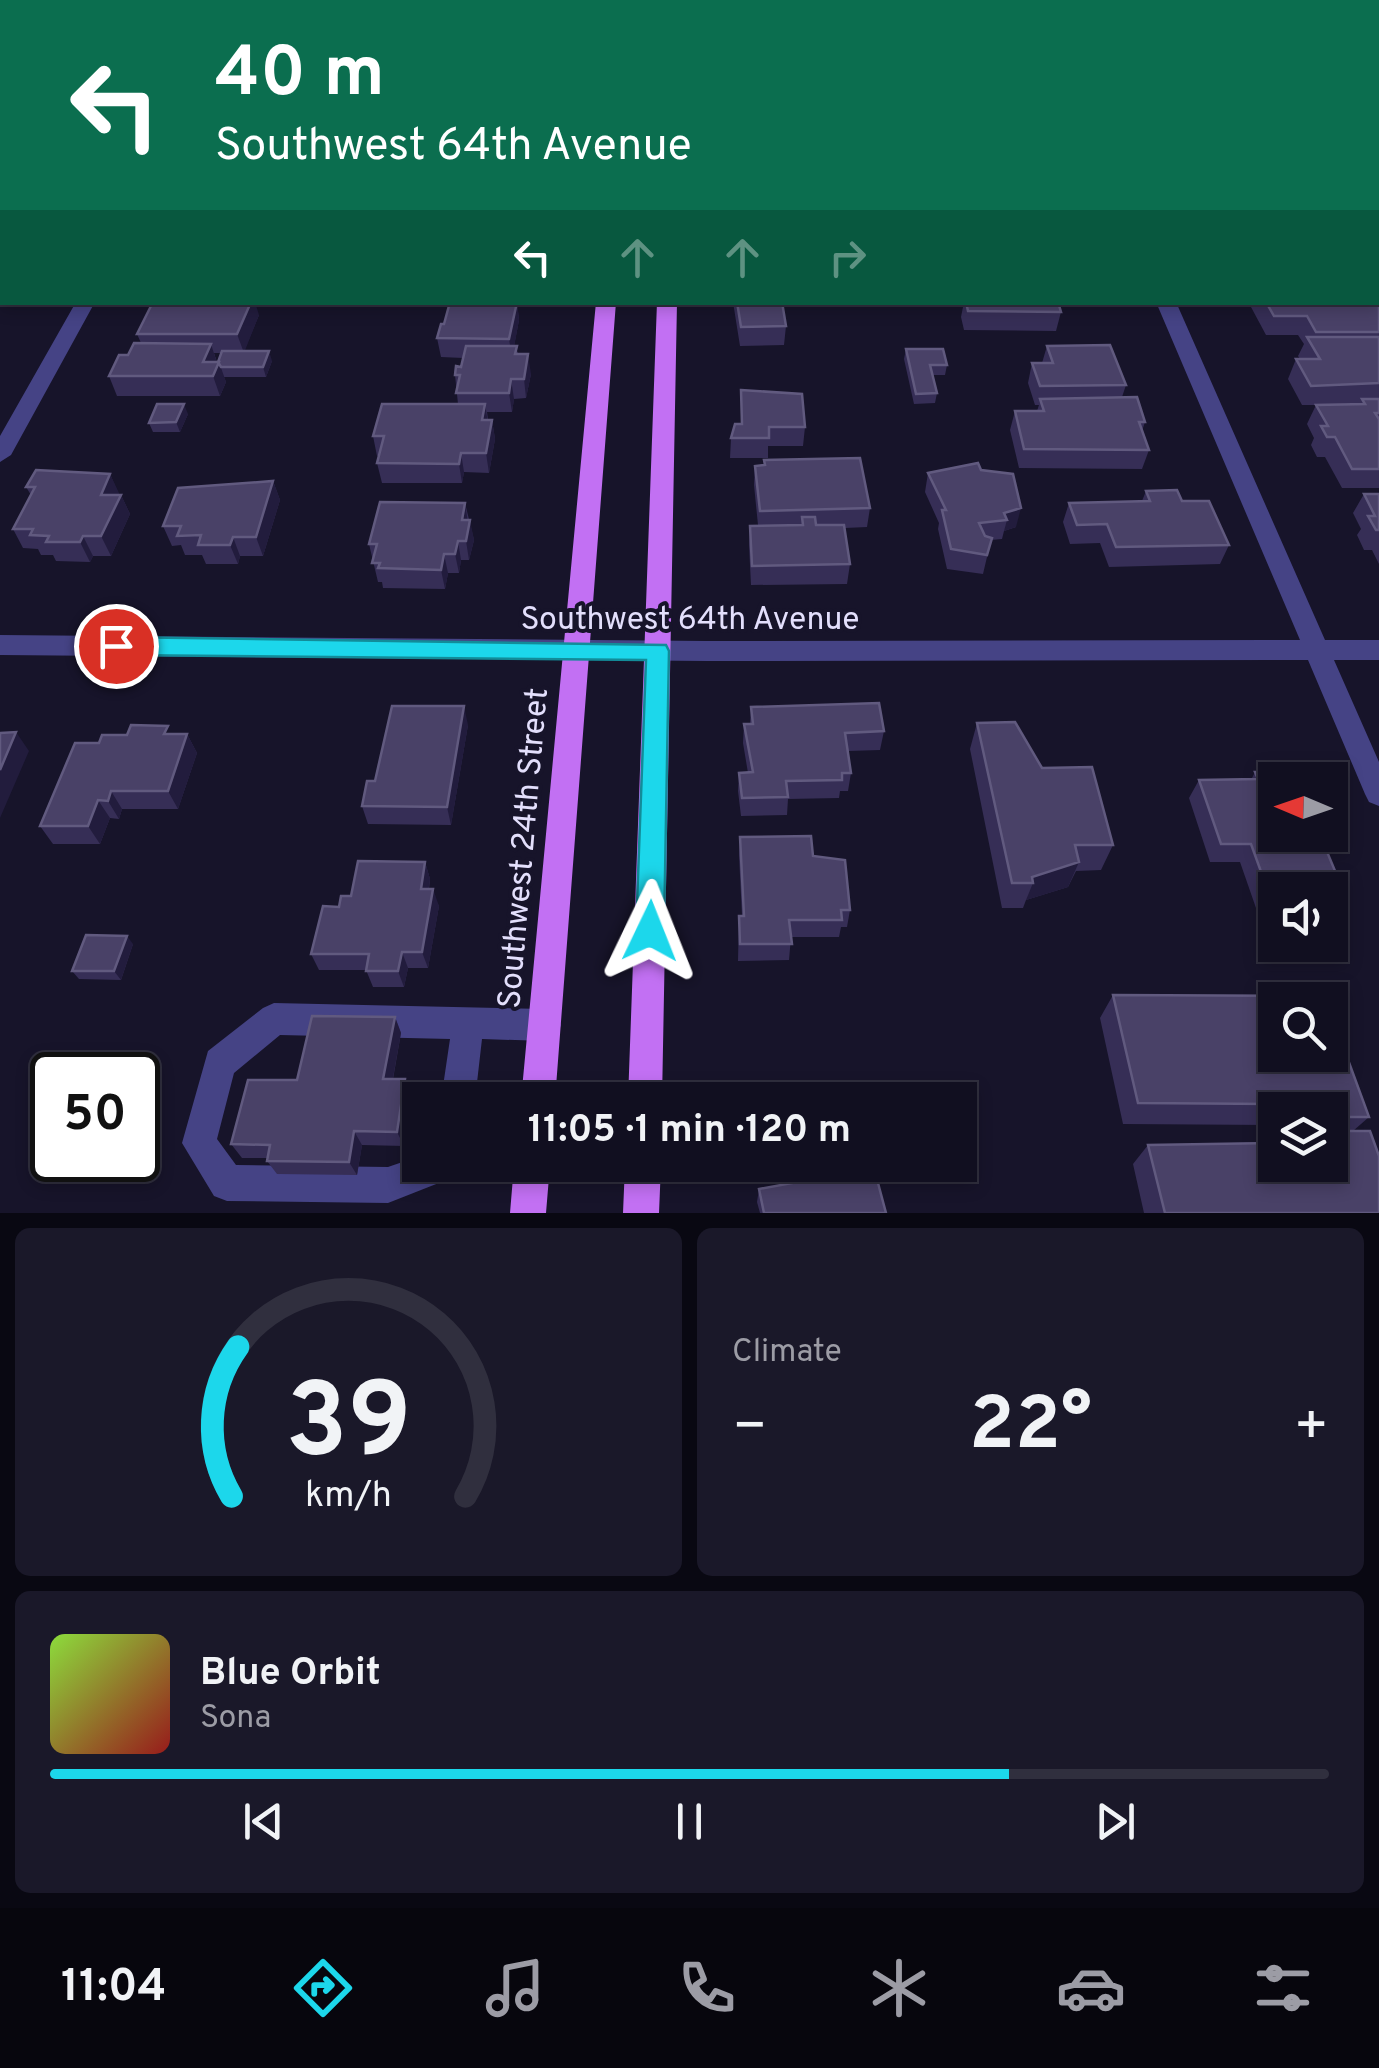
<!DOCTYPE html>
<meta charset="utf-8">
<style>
:root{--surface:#110f20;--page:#1a1829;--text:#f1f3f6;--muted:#9c9ca5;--line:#302f3e;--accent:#1cd7eb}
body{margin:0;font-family:Overpass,sans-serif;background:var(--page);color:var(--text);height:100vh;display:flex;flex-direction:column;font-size:38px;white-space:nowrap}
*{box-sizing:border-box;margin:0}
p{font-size:32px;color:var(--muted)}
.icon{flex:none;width:55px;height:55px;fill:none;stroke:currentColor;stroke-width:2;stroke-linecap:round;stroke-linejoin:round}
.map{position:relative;height:1213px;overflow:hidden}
.side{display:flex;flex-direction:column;gap:15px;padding:15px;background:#090812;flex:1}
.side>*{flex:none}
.top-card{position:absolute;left:0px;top:0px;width:1380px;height:305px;box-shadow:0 5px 15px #0003,0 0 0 2px var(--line);background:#0b6e4f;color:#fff;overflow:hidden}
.needle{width:65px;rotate:272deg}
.tools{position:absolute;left:1258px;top:762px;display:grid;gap:20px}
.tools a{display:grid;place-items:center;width:90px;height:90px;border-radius:0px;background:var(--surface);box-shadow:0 5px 15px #0003,0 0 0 2px var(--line);font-size:50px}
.speed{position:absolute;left:30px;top:1052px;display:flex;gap:20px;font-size:50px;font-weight:700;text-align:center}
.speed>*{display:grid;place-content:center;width:130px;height:130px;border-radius:50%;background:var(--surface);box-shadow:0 5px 15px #0003,0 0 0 2px var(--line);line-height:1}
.speed .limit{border:5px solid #111;border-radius:15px;background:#fff;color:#111}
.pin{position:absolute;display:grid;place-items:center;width:85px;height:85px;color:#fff;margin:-42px;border:5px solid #fff;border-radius:50%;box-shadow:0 2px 10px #0007}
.me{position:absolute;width:110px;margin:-55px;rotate:2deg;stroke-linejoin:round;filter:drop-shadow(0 0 8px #0008)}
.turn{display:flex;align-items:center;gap:35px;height:210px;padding:0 50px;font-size:45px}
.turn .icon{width:130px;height:130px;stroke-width:2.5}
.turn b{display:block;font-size:70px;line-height:85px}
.lanes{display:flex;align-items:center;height:95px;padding:0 50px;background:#0003;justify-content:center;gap:50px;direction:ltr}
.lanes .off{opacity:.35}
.big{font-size:75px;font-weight:700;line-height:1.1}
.side .card{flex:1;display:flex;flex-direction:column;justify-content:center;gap:15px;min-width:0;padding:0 35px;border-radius:15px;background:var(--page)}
.side .dial{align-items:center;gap:0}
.dial svg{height:260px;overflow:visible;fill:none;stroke:var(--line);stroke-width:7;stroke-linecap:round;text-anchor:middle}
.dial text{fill:var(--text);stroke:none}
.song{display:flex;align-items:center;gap:30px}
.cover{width:120px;height:120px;border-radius:15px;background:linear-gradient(135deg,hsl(90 70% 55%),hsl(0 70% 35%))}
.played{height:10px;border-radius:5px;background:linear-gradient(90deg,var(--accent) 75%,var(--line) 75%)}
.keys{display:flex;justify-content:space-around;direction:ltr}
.heat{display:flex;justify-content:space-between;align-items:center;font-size:55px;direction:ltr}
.side .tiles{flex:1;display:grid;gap:15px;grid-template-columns:1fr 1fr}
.card:last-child{grid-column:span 2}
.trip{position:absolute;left:402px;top:1082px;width:575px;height:100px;border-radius:0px;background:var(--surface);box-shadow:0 5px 15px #0003,0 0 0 2px var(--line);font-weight:700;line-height:100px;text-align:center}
.dock{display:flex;height:160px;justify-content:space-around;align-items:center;background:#07060d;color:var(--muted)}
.dock .icon{width:70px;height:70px}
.dock .selected{color:var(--accent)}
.dock b{font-size:45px;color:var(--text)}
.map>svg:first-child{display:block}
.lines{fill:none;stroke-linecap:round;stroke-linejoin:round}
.minor{fill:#454385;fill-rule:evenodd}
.major{fill:#c270f3;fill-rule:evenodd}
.wall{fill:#362e56;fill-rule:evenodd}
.shaded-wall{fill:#221c3d}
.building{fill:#494167;stroke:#615a7f;stroke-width:2.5}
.route{fill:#1cd7eb;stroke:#128c99;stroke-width:2.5}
.labels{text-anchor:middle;stroke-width:8;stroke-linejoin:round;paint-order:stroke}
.street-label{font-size:32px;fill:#e3dffc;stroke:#17142a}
</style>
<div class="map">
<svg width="1379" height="1213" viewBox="0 0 1379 1213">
<rect width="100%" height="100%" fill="#17142a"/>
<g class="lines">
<path class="minor" d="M1027 0H1041L1042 2H1028Z
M0 29H2V37H0Z
M1378 31H1379V39H1378Z
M76 302H95L11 455 0 462V436Z
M1156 302H1176L1325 640H1379V660H1334L1379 762V806L1369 802 1365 794 1308 660 706 661 0 655V635L706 641 1300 640Z
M274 1003 545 1009 557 1014 561 1025 557 1036 545 1041 482 1039 475 1100H441L450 1039 280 1035 234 1073 217 1139 236 1165 388 1167 420 1156V1165H460L454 1177 388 1203 227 1201 214 1196 182 1143 208 1051 263 1008Z"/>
<path class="major" d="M626 0H640V2H626Z
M669 0H683V2H669Z
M596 302H616L555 1100H521Z
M657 302H677L662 1100H628Z
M514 1165H550L546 1213H510Z
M625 1165H661L659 1213H623Z"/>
</g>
<path class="wall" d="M0 0H141L139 2H2V12H1Z
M158 0H222L220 2H159Z
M231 0H325L323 2H232Z
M328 0H366V2H328Z
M374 0H416L415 2H375Z
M419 0H461L460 2H420Z
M730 0H781V2H729Z
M784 0H847V2H785Z
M914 0H980V2H914Z
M1079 0H1142L1139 2H1078Z
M1186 0H1261L1260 2H1188Z
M1316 0H1379L1378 3 1318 2Z
M0 73H2V115H1Z
M0 169H2L3 305H0Z
M1378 261H1379V488H1342L1325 457H1317L1311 445 1314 438 1307 424 1316 405H1302L1288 379 1296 359H1300L1298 356 1304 344 1298 335H1266L1251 307 1253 302H1378ZM1360 403 1359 404 1319 405Z
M517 302 519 320 514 346 531 374 526 398 514 399 512 412H487L488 420H492L495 439 489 473 464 472 462 483H382L377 463 379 455 377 456 373 436 458 404 455 375 461 367 463 358 441 357 437 338 444 324Z
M733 302H782L786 326 784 345 740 346Z
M964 302H1058L1061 312 1056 331 964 330 961 317Z
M259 315 244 351 272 361 266 377H224L226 382 220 396H117L109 376 141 343 137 334ZM214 353H221L217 362Z
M1047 346 1126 385 1122 397 1145 422 1142 431 1149 450 1142 469 1019 468 1010 430 1015 411H1037L1039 405H1035L1028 383 1032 363H1042Z
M906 349 947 365 945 375H933L937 393 935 403 914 404 904 359Z
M741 390 805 427 803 446H768V458H730L731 438 741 424Z
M188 414 180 432H153L149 423Z
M764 460 870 508 867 527 845 528 850 564 847 584 751 585 749 545 750 526 758 525 754 485 755 466 764 465Z
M978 463 1016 527 1004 531 1002 539 991 540 983 574 947 569 938 529 939 523 925 492 928 473Z
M110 474 119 495H121L130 514 111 556H93L90 562 56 561 53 555H41L38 549 23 548 13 529 31 495 26 487Z
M273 481 280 500 263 556H240L238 564H206L202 555H185L181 545 172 546 163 526Z
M1146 491 1182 501 1229 545 1220 564 1109 567 1100 543 1070 544 1063 522 1069 503 1142 501Z
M1364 494H1379V564L1372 550H1364L1357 535 1361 529 1353 513Z
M465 503 474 540 469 560H461L459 573H448L445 589 383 588 382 582H378L369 544Z
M751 707 884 731 880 750 848 751 851 773 848 791H840L839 798 788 799 787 815 741 816 738 791 739 773H748L743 743 744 724H750Z
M977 723 1042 768 1113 845 1101 870 1076 871 1068 887 1026 900 1023 908H1002L970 749Z
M468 725 451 825 368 824 362 806 375 781Z
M172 734H187L197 753 178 809H122L119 819 110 818 100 844H53L40 826 99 743 127 735Z
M1255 772 1343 890 1330 907V890H1275V908H1256L1240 862H1210L1189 798 1199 780H1251Z
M740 837 813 856 850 910 847 927H841L839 937H791L789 960 738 961 739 916H742L739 855Z
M425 862 430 879 429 889 439 906 428 968H408L404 987H373L366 970H319L311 954 339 907 351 896Z
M133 944 121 980 79 979 72 971Z
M1113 995 1275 1000 1369 1117 1353 1131 1379 1213H1144L1133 1164 1148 1145 1330 1165V1110H1275V1138L1271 1125 1123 1124 1100 1018Z
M395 1017 401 1033 393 1079H405L411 1093 404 1146 362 1145 357 1175 277 1174 267 1161V1158H242L231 1144 297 1080Z
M759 1189 886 1213H760L757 1202Z"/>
<path class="shaded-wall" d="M764 0H781V2H764Z
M936 0H960V2H935Z
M2 280V302H6L3 305 0 299V281Z
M251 302H255L259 315 244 353 237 334Z
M517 302 519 320 512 358 509 339Z
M211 344 217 363 203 362Z
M269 351 272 361 266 377 263 367Z
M528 354 531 374 526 398 524 379Z
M219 362 226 382 220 396 213 376Z
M511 379 514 399 512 412 509 393Z
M184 404 188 414 180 432 176 422Z
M485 404 488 423 482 420Z
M492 420 495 439 489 473 486 453Z
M461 453 464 472 462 483 459 464Z
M110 474 119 493 110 514 101 495Z
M273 481 280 500 263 556 256 537Z
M121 495 130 514 111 556 101 536Z
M465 503 468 523 462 520Z
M1021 508 1016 527 1004 531 1007 520 1004 513Z
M470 520 474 540 469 560 466 541Z
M83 536 93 556 90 562 80 542Z
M233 537 240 556 238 564 230 545Z
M458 541 461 560 459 573 455 554Z
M444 554 448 573 445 589 441 570Z
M464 706 468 725 451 825 447 807Z
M16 732 29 751 0 818V770Z
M187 734 197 753 178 809 168 791Z
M111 791 122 809 119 819 108 801Z
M98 800 110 818 100 844 88 826Z
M425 862 430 879 426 906 421 889Z
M1079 862 1068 887 1026 900 1033 883 1032 877Z
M433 889 439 906 428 968 422 952Z
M127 936 133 944 121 980 114 971Z
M402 952 408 968 404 987 398 971Z
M395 1017 401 1033 390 1094 383 1079Z
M405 1079 411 1093 404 1146 397 1132Z
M354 1131 362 1145 357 1175 349 1162Z"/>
<path class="building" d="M519 0H565V2Z
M1378 44H1379V73L1378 71Z
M0 73H2V86L0 88Z
M0 169H2V199H0Z
M0 208H2V240H0Z
M0 248H2V280L0 281Z
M1378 287H1379V332H1316L1307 316H1274L1266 302H1378Z
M153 302H251L237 334H137Z
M450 302H517L509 339 437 338 441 324H444Z
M737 302H782L786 326 741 327Z
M966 302H1058L1061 312 968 311Z
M1307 337H1379V383L1311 386 1296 359H1320Z
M134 343 211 344 203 362H219L213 376H109L119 355H128Z
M1110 345 1126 385 1040 386 1032 363H1053L1047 346Z
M466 346H517L515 354H528L524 379H511L509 393H456L460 375H455L456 366 461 367Z
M906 349H943L947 365H930L937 393 916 394Z
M222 351H269L263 367H221L218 362Z
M741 390 802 394 805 427H769V438H731L735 424H742Z
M1137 397 1145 422H1139L1149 450 1024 449 1015 411H1044L1040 399Z
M1362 399H1379V413H1375L1379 419V469H1352L1335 437H1327L1321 426H1328L1316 405 1365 404Z
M157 404H184L176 422 149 423Z
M382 404H485L482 420H492L486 453H461L459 464 377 463 384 436H373Z
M860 458 870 508 760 511 755 466 765 465 764 460Z
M978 463 981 470 1013 474 1021 508 1004 513 1007 520 979 523 985 536 992 538 987 555 951 549 942 510H946L928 473Z
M36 470 110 474 101 495H121L101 536H83L80 542H46L49 536 30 535 33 529H13L35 487H26Z
M273 481 256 537H233L230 545H198L201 535 177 536 181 526H163L178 488Z
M1177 490 1182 501H1209L1229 545 1116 547 1107 524 1077 525 1069 503 1150 501 1146 491Z
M1364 494H1379V530H1376L1368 516H1375Z
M380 502 465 503 462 520H470L466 541H458L455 554H444L441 570 378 568 380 563H372L377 544H369Z
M802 517H815L816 525H844L850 564 752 566 750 526 803 525Z
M879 703 884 731 845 733 851 773H842V780L786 781 788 797 742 798 739 773 753 772 744 724H753L751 707Z
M392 706H464L447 807 362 806 367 781H375Z
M1015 722 1042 768 1092 767 1113 845H1075L1079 862 1032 877 1033 883H1012L977 723Z
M131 725 168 726 164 734H187L168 791H111L108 801 98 800 88 826H40L75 743H99L102 735H127Z
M16 732 0 770V733Z
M1255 772H1275L1278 779H1298V780H1275V835H1320L1343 890 1268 891 1251 844H1221L1199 780 1258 779Z
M811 836 813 856 845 860 850 910H841L842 920H789L792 944H740L739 916H744L740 837Z
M358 861 425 862 421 889H433L422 952H402L398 971H366L369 954H311L323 906 339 907 341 896H351Z
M86 935 127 936 114 971H72Z
M1113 995 1308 996 1310 1000H1275V1055H1330V1028L1336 1027 1369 1117H1330V1110H1293L1291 1104 1138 1103Z
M312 1016 395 1017 383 1079H405L397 1132 354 1131 349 1162 267 1161 270 1145 231 1144 248 1080H297Z
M1330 1131H1370L1379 1156V1213H1165L1148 1145 1275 1143V1165H1330Z
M874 1168 886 1213H764L759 1189Z"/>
<path class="route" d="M116 637 666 645 669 651 664 931 660 940 650 944 640 940 636 931 646 660 116 655 104 646Z"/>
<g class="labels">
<g class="street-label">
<text x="690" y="629">Southwest 64th Avenue</text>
<text transform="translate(522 848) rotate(-85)" y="11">Southwest 24th Street</text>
</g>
</g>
</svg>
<div class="tools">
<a><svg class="needle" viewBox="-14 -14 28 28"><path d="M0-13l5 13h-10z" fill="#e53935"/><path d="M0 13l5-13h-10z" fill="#9c9ca5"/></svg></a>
<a><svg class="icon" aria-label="sound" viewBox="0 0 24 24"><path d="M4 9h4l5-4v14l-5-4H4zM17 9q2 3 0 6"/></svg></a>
<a><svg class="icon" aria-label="search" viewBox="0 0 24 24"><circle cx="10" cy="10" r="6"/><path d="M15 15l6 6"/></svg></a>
<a><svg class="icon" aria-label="layers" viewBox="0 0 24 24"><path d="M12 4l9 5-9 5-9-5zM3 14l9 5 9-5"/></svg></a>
</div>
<div class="speed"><div class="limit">50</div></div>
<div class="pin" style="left:116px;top:646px;background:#d93025"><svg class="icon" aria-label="arrive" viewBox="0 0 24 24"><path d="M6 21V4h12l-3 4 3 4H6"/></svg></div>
<svg class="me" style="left:650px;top:931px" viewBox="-20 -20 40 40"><path d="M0-17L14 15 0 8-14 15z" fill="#1cd7eb" stroke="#fff" stroke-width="4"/></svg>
<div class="trip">11:05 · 1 min · 120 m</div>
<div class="top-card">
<div class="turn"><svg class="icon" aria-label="left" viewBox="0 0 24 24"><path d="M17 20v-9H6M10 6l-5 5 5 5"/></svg><div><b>40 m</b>Southwest 64th Avenue</div></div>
<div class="lanes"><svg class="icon" aria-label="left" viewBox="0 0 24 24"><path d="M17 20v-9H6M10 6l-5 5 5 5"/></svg><svg class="icon off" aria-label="ahead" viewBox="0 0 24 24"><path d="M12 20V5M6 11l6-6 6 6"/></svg><svg class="icon off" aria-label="ahead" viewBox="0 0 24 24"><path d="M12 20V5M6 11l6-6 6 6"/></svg><svg class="icon off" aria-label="right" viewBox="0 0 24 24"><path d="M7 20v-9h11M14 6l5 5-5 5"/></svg></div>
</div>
</div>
<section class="side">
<div class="tiles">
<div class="card dial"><svg viewBox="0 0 100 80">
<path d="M14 69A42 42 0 1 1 86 69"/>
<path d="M14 69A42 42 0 0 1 16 23" stroke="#1cd7eb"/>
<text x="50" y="56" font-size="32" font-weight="700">39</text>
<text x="50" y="72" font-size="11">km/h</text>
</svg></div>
<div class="card"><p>Climate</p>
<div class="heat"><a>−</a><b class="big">22°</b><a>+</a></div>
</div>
<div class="card">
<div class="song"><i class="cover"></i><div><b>Blue Orbit</b><p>Sona</p></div></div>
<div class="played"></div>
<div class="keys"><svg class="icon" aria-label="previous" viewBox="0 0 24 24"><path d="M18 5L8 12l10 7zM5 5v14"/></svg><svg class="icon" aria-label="pause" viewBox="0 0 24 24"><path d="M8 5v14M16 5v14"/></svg><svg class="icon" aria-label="next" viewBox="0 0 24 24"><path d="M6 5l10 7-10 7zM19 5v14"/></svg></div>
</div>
</div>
</section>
<nav class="dock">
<b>11:04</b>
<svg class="icon selected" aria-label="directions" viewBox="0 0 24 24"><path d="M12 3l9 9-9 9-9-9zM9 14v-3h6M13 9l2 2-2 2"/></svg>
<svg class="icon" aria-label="music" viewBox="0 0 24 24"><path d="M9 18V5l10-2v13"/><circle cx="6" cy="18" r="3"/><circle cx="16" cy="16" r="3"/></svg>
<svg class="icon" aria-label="phone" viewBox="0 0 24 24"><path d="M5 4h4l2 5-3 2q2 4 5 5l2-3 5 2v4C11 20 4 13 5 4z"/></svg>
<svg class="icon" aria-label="climate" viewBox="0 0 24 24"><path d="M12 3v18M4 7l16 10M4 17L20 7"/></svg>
<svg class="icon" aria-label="car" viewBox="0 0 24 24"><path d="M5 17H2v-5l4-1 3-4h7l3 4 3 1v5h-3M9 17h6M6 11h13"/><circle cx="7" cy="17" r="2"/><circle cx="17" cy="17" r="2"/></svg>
<svg class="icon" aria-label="filters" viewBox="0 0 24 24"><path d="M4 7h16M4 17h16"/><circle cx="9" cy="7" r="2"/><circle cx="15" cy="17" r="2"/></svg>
</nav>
